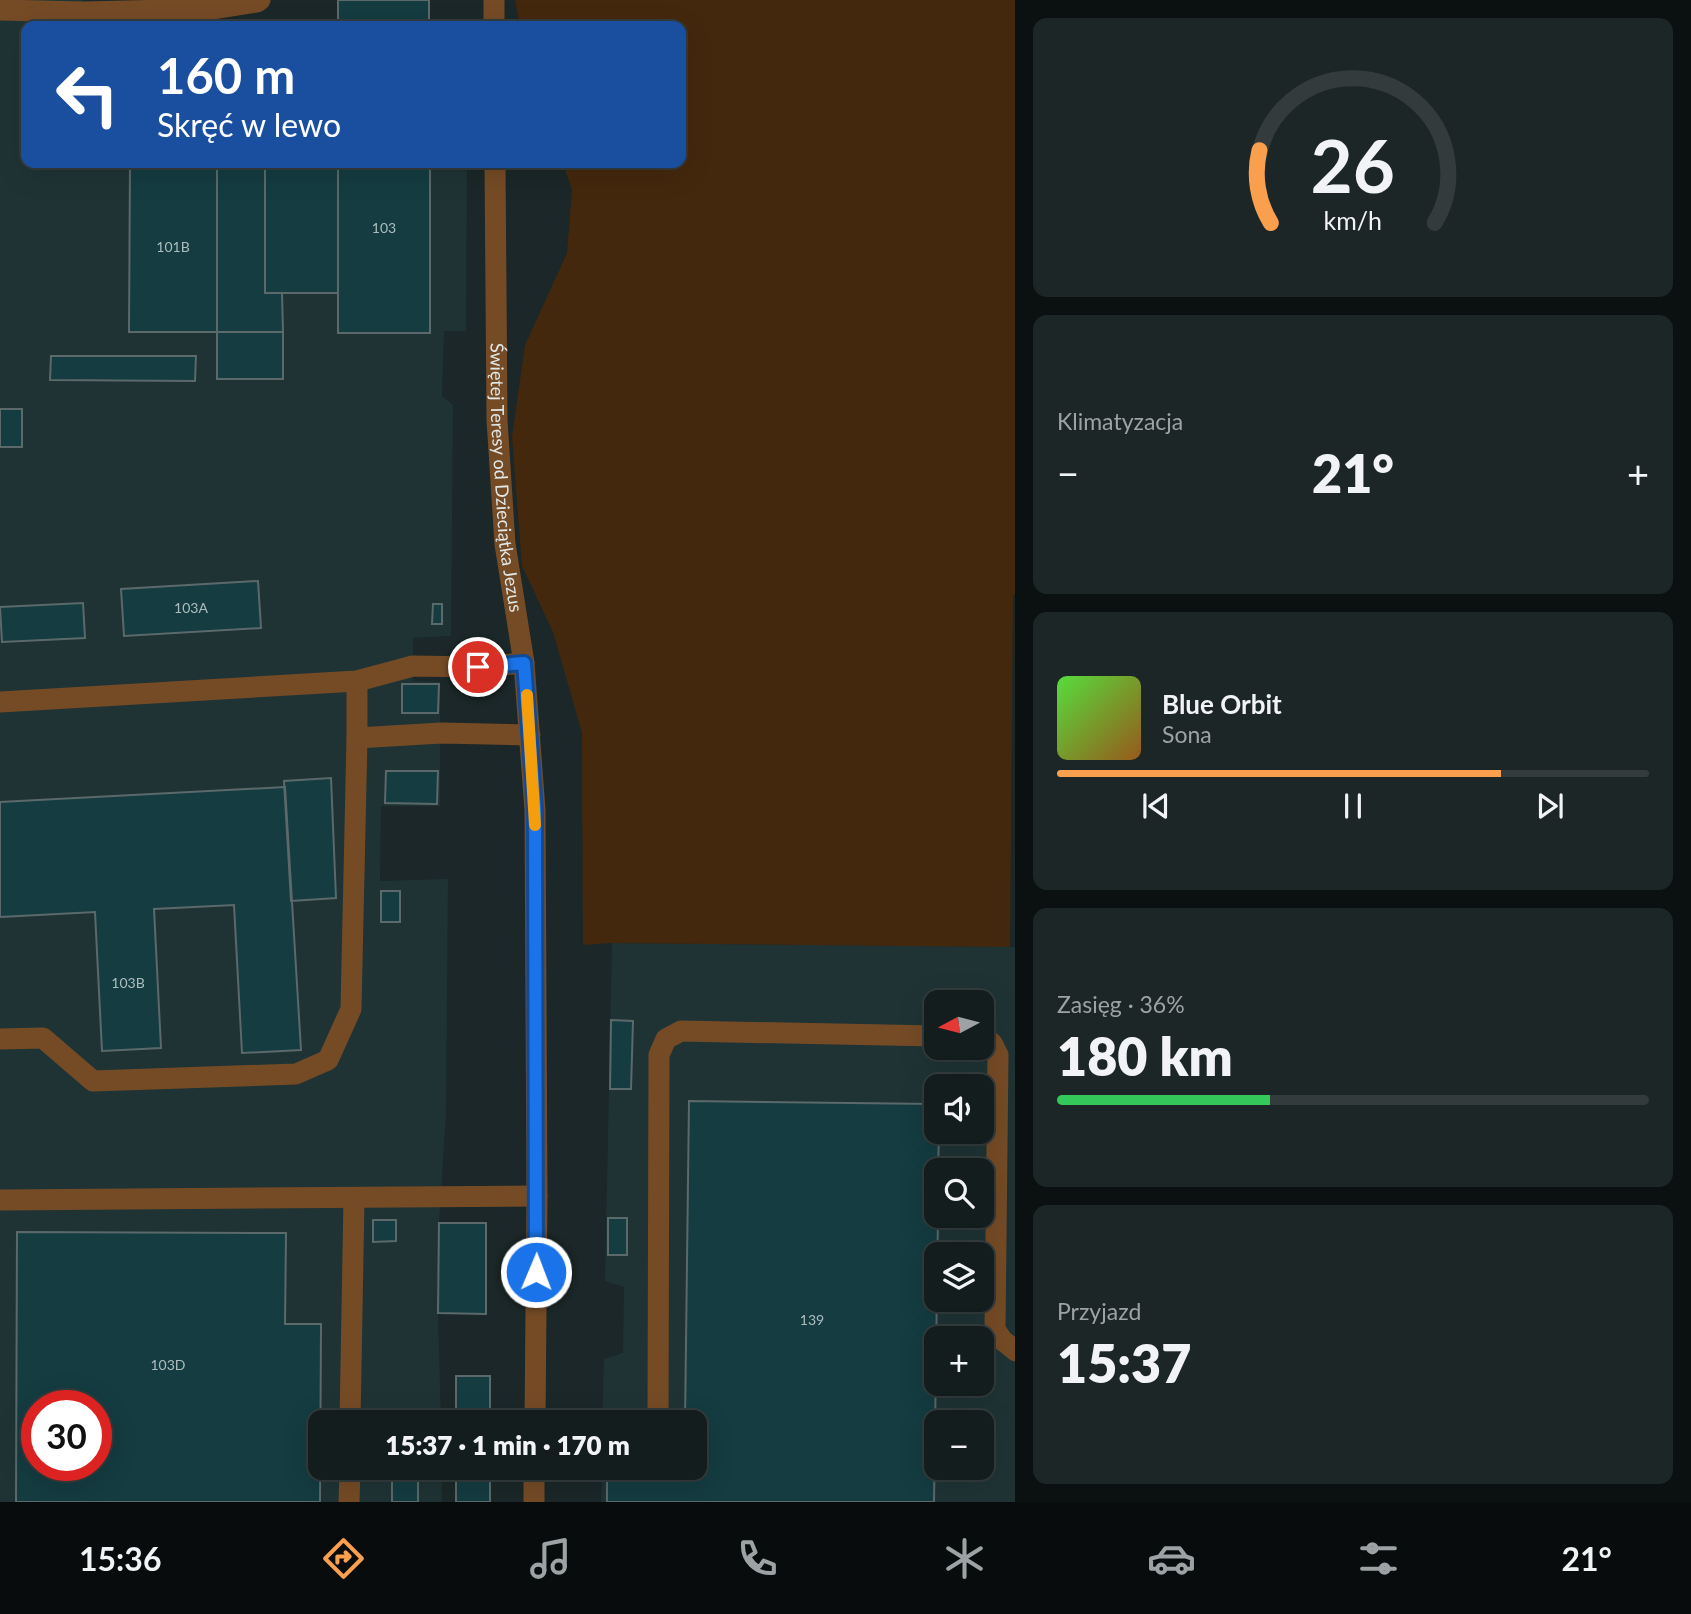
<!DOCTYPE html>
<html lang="pl">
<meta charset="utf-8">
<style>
:root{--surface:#141d1e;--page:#1d2627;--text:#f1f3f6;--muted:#9da2a4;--line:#333b3c;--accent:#fa9f4e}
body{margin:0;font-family:Lato,sans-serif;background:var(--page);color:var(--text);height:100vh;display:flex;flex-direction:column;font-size:26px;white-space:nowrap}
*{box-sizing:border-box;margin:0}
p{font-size:23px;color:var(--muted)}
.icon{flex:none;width:38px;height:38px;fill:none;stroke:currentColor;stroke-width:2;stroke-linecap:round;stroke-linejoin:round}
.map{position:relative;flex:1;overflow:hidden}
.panel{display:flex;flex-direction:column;gap:18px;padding:18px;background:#0b1010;width:676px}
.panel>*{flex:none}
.guide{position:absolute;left:21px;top:21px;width:665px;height:147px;border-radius:14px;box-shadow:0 7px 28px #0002,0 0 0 2px var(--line);background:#1a4fa0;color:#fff;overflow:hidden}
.needle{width:46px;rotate:263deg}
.controls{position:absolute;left:924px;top:990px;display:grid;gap:14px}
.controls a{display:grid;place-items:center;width:70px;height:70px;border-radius:14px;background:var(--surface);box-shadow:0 7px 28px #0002,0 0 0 2px var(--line);font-size:35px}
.speed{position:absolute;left:21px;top:1390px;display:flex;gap:14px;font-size:35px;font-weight:700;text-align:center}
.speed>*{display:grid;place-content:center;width:91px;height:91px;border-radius:50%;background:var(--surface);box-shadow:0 7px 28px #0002,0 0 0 2px var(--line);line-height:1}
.speed .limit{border:10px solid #d22;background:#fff;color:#111}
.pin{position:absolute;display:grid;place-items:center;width:60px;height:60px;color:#fff;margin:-30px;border:4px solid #fff;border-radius:50%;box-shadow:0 2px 7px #0007}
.me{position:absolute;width:77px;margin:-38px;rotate:1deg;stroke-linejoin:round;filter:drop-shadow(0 0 5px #0008)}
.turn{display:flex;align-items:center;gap:24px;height:147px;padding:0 21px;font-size:32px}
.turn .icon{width:91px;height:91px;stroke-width:2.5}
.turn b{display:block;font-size:49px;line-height:60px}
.big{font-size:52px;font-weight:800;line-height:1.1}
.panel .widget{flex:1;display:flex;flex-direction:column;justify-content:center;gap:10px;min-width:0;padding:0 24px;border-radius:14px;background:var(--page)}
.panel .dial{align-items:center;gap:0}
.dial svg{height:182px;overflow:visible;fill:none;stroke:var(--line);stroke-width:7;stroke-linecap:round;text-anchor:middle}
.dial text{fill:var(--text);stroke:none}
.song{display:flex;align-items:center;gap:21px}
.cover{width:84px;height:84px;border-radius:10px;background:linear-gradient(135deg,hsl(110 70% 55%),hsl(30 70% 35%))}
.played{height:7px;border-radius:4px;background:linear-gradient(90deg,var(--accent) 75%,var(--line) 75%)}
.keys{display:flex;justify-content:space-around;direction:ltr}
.heat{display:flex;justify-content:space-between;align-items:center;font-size:38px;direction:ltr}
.charge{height:10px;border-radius:5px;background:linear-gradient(90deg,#34c759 36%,var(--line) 0)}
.trip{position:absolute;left:308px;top:1410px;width:399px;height:70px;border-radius:14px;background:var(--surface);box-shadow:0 7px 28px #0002,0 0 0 2px var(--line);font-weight:800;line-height:70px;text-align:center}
.menu{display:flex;height:112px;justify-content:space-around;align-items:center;background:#080c0c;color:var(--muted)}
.menu .icon{width:49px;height:49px}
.menu .selected{color:var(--accent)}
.menu b{font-size:32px;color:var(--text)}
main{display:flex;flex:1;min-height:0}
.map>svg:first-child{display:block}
.built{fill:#1f3335;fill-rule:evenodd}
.green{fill:#44280d}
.building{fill:#143c41;stroke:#5b696a;stroke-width:2;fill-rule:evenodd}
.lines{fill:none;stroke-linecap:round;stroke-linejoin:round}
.minor{stroke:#754b26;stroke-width:21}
.route-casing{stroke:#114b97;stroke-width:18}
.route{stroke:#1a73e8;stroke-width:12}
.slow{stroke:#f59e0b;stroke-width:12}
.labels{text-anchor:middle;stroke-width:7;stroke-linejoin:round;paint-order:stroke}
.number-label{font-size:14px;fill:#adbdbe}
.street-label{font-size:18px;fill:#e0e8e8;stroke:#1b2728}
</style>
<main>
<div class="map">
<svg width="1016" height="1502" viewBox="0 0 1016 1502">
<rect width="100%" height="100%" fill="#1b2728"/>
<path class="built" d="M0 0H83L82 26H26V163H467L466 331H444L442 396 453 405 451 636 413 638V681L440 682V806H381L380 881 448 879 446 1113 439 1223 438 1313 441 1423H320V1468H441L442 1502H0ZM37 1405H96V1465H37Z
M612 943 1015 947V1502H601L602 1468H695V1423H602L604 1359 623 1353 624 1287 605 1281ZM936 1003H982V1048H936ZM936 1087H982V1132H936ZM936 1171H982V1216H936ZM936 1255H982V1300H936ZM936 1339H982V1384H936ZM936 1423H982V1468H936Z"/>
<path class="green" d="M515 0H1015L1016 594 1013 595 1010 947 612 943 583 945 582 733 553 632 522 566 512 437 525 345 567 253 572 190 563 163H681V26H520Z"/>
<path class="building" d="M338 0H429V26H338Z
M130 163H217V332H129Z
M217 163H265V293H282L283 332H217Z
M265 163H338V293H265Z
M338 163H430V333H338Z
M217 332H283V379H217Z
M51 356H196L195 381 50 380Z
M0 409H22V447H0Z
M258 581 261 628 124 636 121 589Z
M83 603 85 638 2 642 0 607Z
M433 604H442V624H432Z
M402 684H439L438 713H402Z
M386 771H438L437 804 385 803Z
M331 778 336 898 291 901 284 781Z
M285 787 301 1050 242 1053 234 905 154 909 161 1048 102 1051 95 912 0 917V802Z
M381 891H400V922H381Z
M611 1020 633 1021 631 1089H610Z
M689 1101 936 1104V1132H939L938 1171H936V1216H938L934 1502H607V1468H695V1423H685Z
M608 1218H627V1255H608Z
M373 1220H396V1241L373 1242Z
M439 1223H486V1314L438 1313Z
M17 1232 286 1233 285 1324H321L320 1502H16ZM37 1405H96V1465H37Z
M456 1376H490V1423H456Z
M392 1468H418V1502H392Z
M456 1468H490V1502H456Z"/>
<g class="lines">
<g class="minor">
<path d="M494 0V26"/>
<path d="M0 10 83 12 213 9 257 2 260 0"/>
<path id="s1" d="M495 163 497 420 505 544 524 663 535 810 537 1196 535 1423"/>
<path d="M0 702 357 681 413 666 478 667 524 663"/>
<path d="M357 738 441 733 530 735"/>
<path d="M0 1039 43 1038 93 1081 296 1074 328 1060 351 1009 357 738V681"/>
<path d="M982 1039 992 1043 998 1055 995 1329 1002 1340 1016 1351"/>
<path d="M0 1200 537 1196"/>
<path d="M350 1423 354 1198"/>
<path d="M658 1423 659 1055 666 1039 681 1031 936 1036"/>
<path d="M349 1502 350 1468"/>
<path d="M534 1502V1468"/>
</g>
</g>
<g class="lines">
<g class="route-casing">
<path id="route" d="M478 667 524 663 535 810 536 1272"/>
</g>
<use href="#route" class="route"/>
<path class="slow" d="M527 695 535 825"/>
</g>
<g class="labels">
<g class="number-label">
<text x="384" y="233">103</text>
<text x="173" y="252">101B</text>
<text x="191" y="613">103A</text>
<text x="128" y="988">103B</text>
<text x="812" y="1325">139</text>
<text x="168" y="1370">103D</text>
</g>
<g class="street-label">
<text dy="6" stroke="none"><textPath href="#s1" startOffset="315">Świętej Teresy od Dzieciątka Jezus</textPath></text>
</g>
</g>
</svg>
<div class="controls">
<a><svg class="needle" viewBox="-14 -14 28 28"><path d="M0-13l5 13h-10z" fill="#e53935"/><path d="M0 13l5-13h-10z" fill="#9da2a4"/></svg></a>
<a><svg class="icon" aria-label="sound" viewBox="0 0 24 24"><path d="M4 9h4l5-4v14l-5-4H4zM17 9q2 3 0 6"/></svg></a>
<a><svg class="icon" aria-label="search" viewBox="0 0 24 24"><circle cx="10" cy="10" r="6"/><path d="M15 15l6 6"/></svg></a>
<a><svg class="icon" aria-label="layers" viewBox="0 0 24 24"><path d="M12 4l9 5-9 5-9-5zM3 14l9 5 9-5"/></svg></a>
<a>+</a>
<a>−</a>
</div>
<div class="speed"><div class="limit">30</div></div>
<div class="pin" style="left:478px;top:667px;background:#d93025"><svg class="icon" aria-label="arrive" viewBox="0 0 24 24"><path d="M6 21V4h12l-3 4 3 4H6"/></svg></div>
<svg class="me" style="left:536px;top:1272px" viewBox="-20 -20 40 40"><circle r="17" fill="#1a73e8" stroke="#fff" stroke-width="3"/><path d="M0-11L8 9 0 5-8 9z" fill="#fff"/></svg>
<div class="trip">15:37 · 1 min · 170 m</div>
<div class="guide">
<div class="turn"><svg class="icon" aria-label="left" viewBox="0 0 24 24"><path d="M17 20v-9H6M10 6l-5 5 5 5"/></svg><div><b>160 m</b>Skręć w lewo</div></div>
</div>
</div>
<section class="panel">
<div class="widget dial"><svg viewBox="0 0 100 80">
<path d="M14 69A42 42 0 1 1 86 69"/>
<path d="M14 69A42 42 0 0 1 9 37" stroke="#fa9f4e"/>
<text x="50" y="56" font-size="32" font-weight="700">26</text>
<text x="50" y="72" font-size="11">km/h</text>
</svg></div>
<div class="widget"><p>Klimatyzacja</p>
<div class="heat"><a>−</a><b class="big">21°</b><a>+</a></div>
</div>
<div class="widget">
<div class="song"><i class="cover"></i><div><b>Blue Orbit</b><p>Sona</p></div></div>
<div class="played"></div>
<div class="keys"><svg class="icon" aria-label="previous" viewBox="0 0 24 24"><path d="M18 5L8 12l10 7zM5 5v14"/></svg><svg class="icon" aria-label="pause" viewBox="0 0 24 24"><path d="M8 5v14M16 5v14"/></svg><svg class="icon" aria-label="next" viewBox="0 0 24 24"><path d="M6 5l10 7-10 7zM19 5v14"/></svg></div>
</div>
<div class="widget"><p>Zasięg · 36%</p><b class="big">180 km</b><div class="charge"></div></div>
<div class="widget"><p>Przyjazd</p><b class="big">15:37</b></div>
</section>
</main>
<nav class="menu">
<b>15:36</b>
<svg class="icon selected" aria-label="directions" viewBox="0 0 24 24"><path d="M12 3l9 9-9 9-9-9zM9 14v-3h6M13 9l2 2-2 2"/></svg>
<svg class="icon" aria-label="music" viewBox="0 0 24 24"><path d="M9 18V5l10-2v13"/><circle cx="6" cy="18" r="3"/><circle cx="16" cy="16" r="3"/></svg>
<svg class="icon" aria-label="phone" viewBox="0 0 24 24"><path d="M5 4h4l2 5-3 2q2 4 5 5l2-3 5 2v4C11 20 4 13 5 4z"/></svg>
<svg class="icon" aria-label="climate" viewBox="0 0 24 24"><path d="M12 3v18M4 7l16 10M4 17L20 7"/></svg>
<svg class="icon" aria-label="car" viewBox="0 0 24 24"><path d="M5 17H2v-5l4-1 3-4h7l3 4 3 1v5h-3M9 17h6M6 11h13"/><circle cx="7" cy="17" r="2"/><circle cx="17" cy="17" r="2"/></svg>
<svg class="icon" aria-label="filters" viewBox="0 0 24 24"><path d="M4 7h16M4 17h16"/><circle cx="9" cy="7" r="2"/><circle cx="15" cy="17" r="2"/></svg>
<b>21°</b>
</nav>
